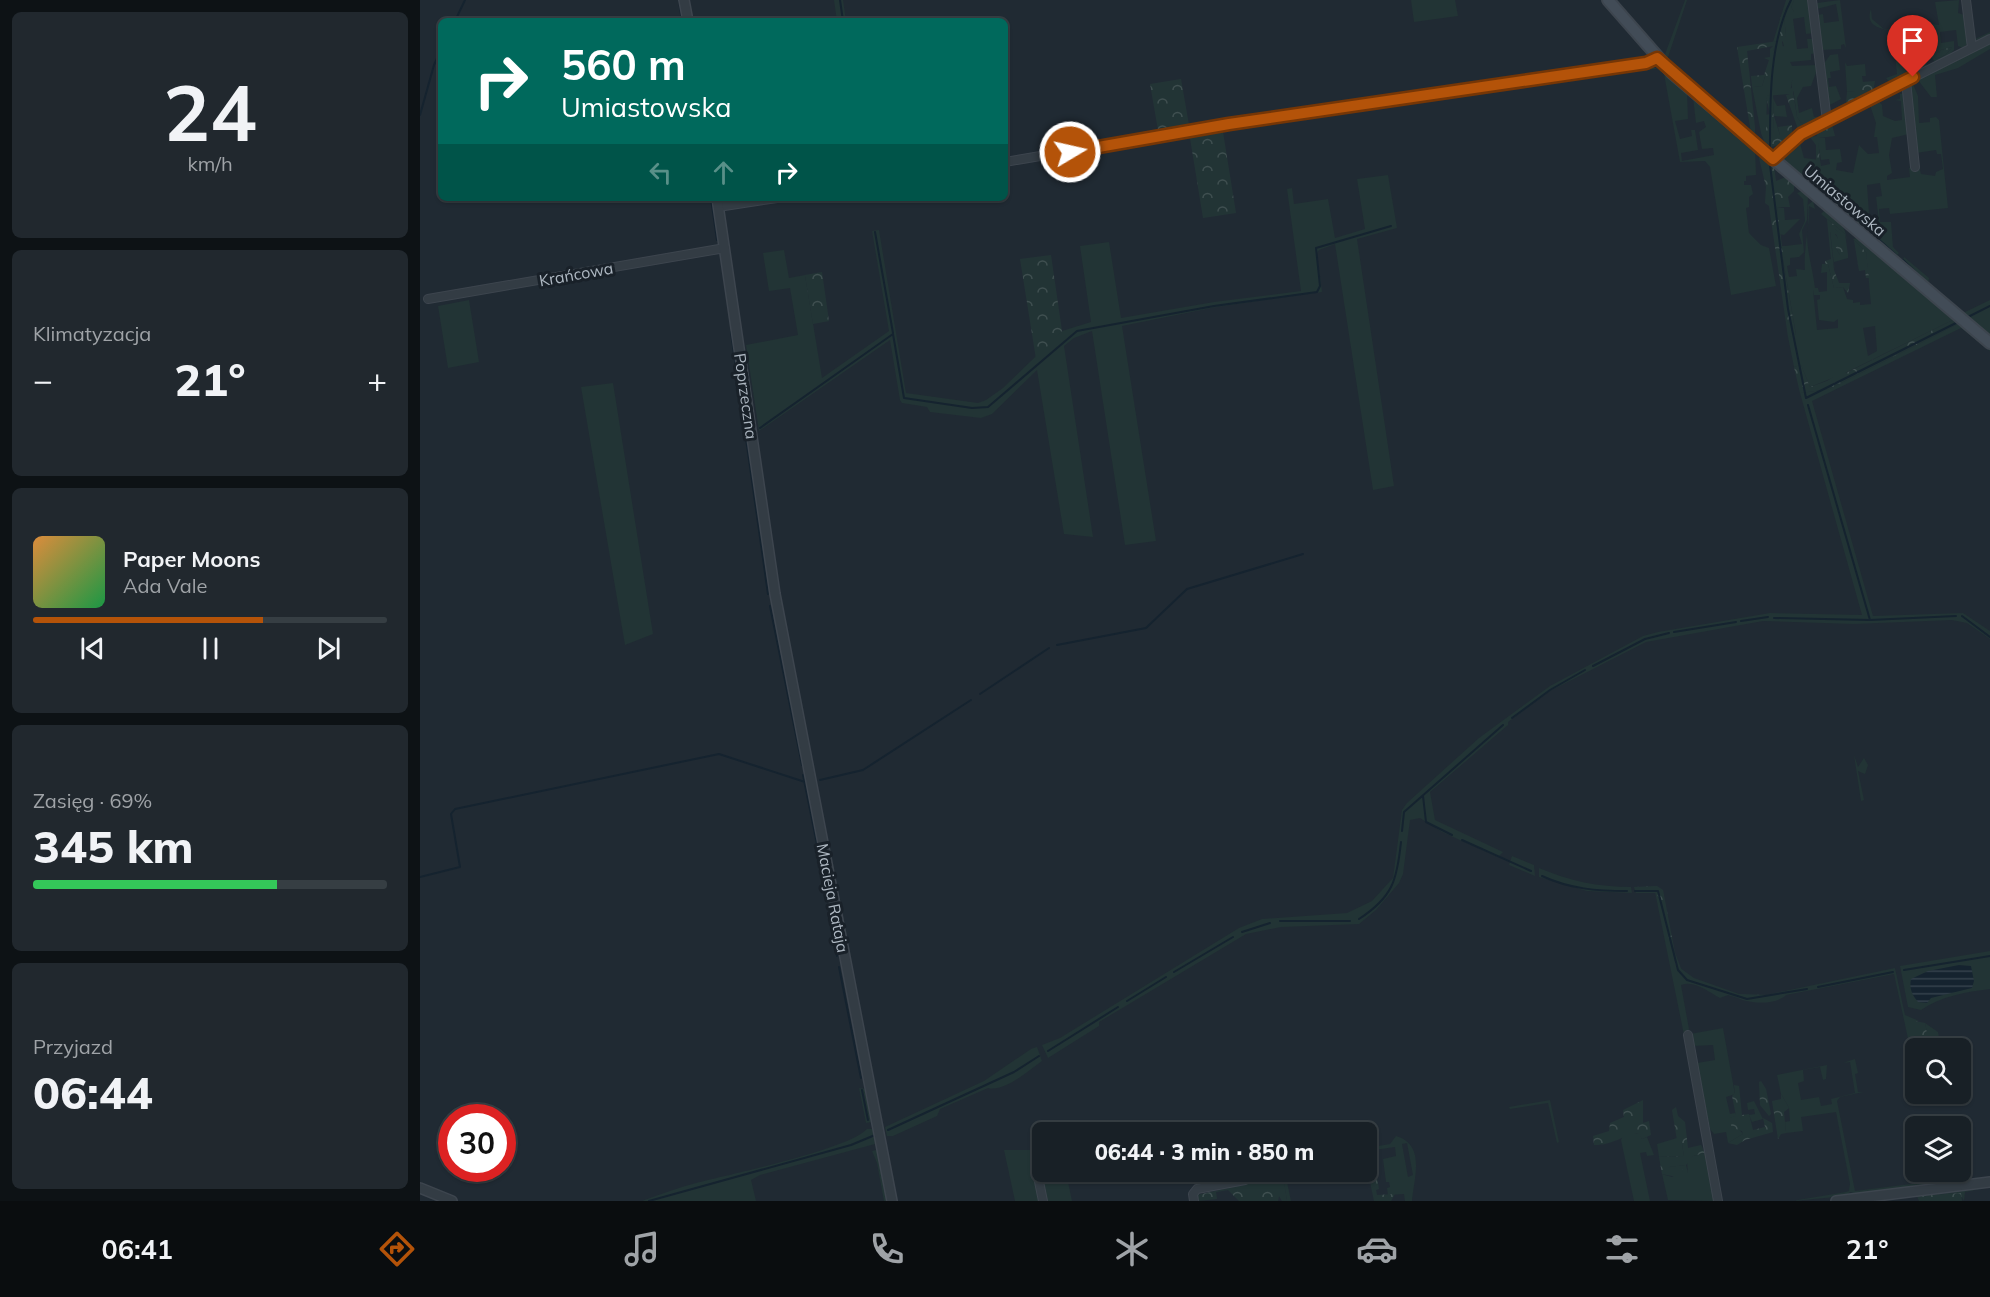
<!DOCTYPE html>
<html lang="pl">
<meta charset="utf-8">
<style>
:root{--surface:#182026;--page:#21282e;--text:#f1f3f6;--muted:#9fa3a7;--line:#363e43;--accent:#b45309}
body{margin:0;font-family:Mulish,sans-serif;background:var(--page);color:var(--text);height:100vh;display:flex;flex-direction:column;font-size:22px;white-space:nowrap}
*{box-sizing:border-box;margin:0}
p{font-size:20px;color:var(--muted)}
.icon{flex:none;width:33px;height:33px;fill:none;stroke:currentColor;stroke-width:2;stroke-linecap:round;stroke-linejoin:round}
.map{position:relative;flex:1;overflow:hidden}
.drawer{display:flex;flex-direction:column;gap:12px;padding:12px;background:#0d1215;width:420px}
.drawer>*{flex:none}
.hud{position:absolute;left:18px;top:18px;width:570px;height:183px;border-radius:9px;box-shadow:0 2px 4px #0004,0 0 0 2px var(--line);background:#00695c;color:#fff;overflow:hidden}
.controls{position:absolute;left:1485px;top:1038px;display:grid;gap:12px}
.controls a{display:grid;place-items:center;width:66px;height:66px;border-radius:9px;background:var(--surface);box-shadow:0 2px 4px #0004,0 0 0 2px var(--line);font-size:30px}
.speed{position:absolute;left:18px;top:1104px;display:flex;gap:12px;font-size:30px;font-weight:700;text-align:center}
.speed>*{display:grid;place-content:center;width:78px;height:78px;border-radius:50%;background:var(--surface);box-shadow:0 2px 4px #0004,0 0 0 2px var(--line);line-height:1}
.speed .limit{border:9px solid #d22;background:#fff;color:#111}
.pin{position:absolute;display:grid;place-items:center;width:51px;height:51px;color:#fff;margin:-62px -26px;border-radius:50% 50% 50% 0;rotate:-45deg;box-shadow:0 0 6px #0007}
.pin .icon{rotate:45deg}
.me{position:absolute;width:66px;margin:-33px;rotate:81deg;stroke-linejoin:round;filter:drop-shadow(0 0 4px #0008)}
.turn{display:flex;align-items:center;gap:21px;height:126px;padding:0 24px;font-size:27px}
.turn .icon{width:78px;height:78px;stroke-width:2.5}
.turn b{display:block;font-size:42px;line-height:51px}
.lanes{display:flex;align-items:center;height:57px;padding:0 24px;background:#0003;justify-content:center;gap:30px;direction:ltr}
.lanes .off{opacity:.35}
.big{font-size:45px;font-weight:800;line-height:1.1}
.drawer .tile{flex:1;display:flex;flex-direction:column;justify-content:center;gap:9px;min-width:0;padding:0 21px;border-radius:9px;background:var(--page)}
.drawer .dial{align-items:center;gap:0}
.dial b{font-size:78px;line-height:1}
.song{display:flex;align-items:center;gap:18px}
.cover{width:72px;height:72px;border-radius:9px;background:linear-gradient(135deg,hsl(30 70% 55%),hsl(140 70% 35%))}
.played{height:6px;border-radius:3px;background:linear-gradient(90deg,var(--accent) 65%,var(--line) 65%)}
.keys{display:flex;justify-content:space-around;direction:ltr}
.heat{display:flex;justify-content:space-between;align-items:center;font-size:33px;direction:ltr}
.charge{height:9px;border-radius:4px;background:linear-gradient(90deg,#34c759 69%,var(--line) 0)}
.trip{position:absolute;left:612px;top:1122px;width:345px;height:60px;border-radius:9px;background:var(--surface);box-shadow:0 2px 4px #0004,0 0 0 2px var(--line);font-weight:800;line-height:60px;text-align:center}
.tabs{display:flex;height:96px;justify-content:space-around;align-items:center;background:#0a0d0f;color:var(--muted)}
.tabs .icon{width:42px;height:42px}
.tabs .selected{color:var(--accent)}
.tabs b{font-size:27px;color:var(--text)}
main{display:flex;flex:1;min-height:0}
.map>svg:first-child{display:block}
.green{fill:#223435;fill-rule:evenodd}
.forest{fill:url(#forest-crowns)}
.water{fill:url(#water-rules)}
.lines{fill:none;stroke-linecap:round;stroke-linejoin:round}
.stream{stroke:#15232f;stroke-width:2}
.minor-casing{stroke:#3d454e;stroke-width:10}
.tertiary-casing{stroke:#3d454e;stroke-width:12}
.secondary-casing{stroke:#3d454e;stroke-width:14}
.minor{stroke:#333c44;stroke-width:8}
.tertiary{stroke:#333c44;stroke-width:9}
.secondary{stroke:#424c57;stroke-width:10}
.route-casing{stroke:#753606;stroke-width:15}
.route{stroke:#b45309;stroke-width:10}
.labels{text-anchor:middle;stroke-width:6;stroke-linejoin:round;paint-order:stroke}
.street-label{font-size:16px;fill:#adb7c1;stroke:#192129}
</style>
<main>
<section class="drawer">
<div class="tile dial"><b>24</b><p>km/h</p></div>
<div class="tile"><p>Klimatyzacja</p>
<div class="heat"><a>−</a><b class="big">21°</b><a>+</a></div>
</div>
<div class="tile">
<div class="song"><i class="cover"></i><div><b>Paper Moons</b><p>Ada Vale</p></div></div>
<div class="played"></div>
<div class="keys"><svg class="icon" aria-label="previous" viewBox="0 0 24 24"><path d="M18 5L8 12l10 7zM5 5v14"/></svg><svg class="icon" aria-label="pause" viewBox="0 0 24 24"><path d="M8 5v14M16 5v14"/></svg><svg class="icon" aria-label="next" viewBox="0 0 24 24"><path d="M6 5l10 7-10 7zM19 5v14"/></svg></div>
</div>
<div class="tile"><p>Zasięg · 69%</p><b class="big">345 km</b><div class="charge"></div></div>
<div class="tile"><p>Przyjazd</p><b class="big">06:44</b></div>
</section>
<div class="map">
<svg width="1570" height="1201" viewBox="0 0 1570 1201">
<defs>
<pattern id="forest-crowns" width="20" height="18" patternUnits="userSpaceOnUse" patternTransform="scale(1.5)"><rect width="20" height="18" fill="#223435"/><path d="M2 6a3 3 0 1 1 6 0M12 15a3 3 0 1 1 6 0" fill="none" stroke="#3f4f50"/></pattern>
<pattern id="water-rules" width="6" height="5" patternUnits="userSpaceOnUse" patternTransform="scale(1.5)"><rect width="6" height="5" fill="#15232f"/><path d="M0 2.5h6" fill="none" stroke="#34414b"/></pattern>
</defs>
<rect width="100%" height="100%" fill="#202a33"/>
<path class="green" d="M414 0H423L426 21H417Z
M991 0H1035L1038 16 994 22Z
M1191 0H1194L1210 15 1211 21 1244 57 1265 0H1267L1247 60 1313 121 1247 63Z
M1366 0H1371L1363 13 1365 17 1374 12 1371 7 1374 0H1391V23L1394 33 1386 34 1384 17 1373 19 1377 49 1388 48 1387 39H1395L1397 53 1391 54V60L1370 62 1372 66 1398 65 1403 117 1397 70 1391 86 1383 87 1377 98 1379 113 1392 108 1394 117H1397L1396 121 1393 119 1381 123 1377 117 1372 80 1370 94 1347 96 1346 133H1341L1332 87 1342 86 1354 48 1364 46 1362 39 1366 36 1364 18 1359 41 1353 42Z
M1420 0 1426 48 1424 44 1421 45V49L1401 50 1397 15 1403 14 1404 23 1419 21 1416 4 1397 9V3Z
M1539 0 1538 13 1544 15 1553 40 1570 32V35L1548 43 1543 48 1538 46 1536 30 1520 32 1521 43 1534 41V50L1528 56 1515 62 1509 54 1507 35C1494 28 1440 38 1451 9L1452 19 1465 30 1508 25 1511 28V24L1519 25 1515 2ZM1513 43 1519 53 1521 50 1532 47C1528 54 1521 59 1514 58Z
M1494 33C1507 39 1508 55 1506 68L1493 74 1488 72 1482 80 1471 84 1466 78 1477 74 1473 37H1463Z
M1570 44V49L1538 68 1515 75 1517 97H1511L1498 80Z
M1418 54 1420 70 1410 72 1411 78H1408L1409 87 1416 86 1421 99 1408 106 1403 65 1410 55Z
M1425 62 1427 66 1445 64 1446 76H1442L1443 82 1435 91 1427 92Z
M1231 66 1244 72 1267 91 1268 119 1255 121 1260 139 1272 136 1271 130H1275L1278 150 1261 153 1262 161 1294 155 1293 148 1282 149 1279 132 1286 127 1284 121 1276 123 1273 97 1335 149 1336 175 1326 176V181H1324V185H1331L1333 194 1329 197V207L1326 208 1329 233 1341 245 1349 248 1356 286 1311 295 1290 167 1285 161 1260 162 1244 74 1237 69 1222 70 1105 87V85Z
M1493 84 1498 96 1499 123 1510 122V118L1516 117 1519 120 1528 208 1470 214 1469 208 1459 209 1460 222H1471L1473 247 1479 253 1475 258 1456 241V229L1459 222 1456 197 1462 196 1460 183 1447 185 1450 227 1446 232 1361 159 1374 144 1397 132 1380 143 1384 158 1400 160 1401 166 1410 164 1409 159 1401 160 1397 138H1405L1406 150 1420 149 1422 162 1417 163 1416 170 1433 173 1439 145 1448 154 1459 153 1457 137H1454L1456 123 1450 105 1458 101 1462 105 1463 116 1475 121 1482 120 1481 101 1475 100 1480 99V94L1485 93 1489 134 1472 138 1469 155 1472 173 1467 176V180L1490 177 1489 168 1498 167 1497 158 1501 174 1515 176 1516 172 1523 169 1521 154H1517L1516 150 1496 153 1490 86Z
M1353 98 1357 106 1365 105 1367 117 1354 116 1360 135H1354Z
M968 175 977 228 937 239 974 486 953 490 915 244 899 250 897 253 902 292 796 307 702 326 736 541 705 545 672 331 654 338 644 346 673 537 644 534 617 370 572 414 561 418 510 412 507 407 482 403 480 400 470 340 339 431 326 345 378 335 370 288 349 291 343 253 364 250 369 278 385 275 402 378 469 331 452 231 459 230 486 393 558 403 566 400 583 388 642 331 671 322 660 246 689 242 701 318 794 302 881 291 867 189 872 188 874 204 908 199 915 238 945 229 937 179Z
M1382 191 1388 197 1387 220 1382 230 1384 252 1379 257 1370 258V265L1367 266 1369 277 1377 276 1376 269 1385 270C1383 249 1390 227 1388 205L1389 204 1393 201 1395 209 1389 206C1390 216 1388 224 1387 233 1387 253 1393 270 1395 288H1398L1399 292 1407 291V272L1401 273 1402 264H1408L1414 288 1423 287 1427 299 1433 300V303L1440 302V305L1451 304 1446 252 1433 239 1438 238 1535 319 1425 373 1390 387 1381 365 1374 367 1368 337 1376 335 1363 259 1365 256V246L1382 244 1379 234 1385 221 1383 199 1377 193ZM1393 290 1394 295H1400V299L1397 300 1399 320 1414 322 1418 319V328L1397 330ZM1455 326 1457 351 1448 356 1443 328Z
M1357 207 1364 208 1365 220 1380 219 1364 235 1359 234Z
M1404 211C1417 214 1426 227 1427 241L1425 234 1401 214Z
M1414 228 1423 235 1415 234 1418 238 1416 248 1420 255H1428V258L1414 262 1415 274 1410 231Z
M1484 257 1509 278 1508 285 1482 264Z
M49 300 59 362 28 368 18 306Z
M1570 300V338L1541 314Z
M1540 323 1570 348V351L1541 328 1392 401 1453 616 1543 613 1570 631V639L1547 623 1532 620 1434 624 1343 621 1226 642 1130 691 1088 722V725L1010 792 1015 820 1083 852 1078 857 1022 832 1000 818 990 820 983 874 979 883 956 910 939 924 861 927 826 934 679 1022V1026L628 1058 622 1045 640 1038 819 928 842 919 927 913 952 901 973 878 982 810 987 803 1059 738 1130 686 1223 636 1238 632 1350 613 1442 615 1380 393 1409 389Z
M193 383 233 634 205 645 161 387Z
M1434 755 1438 767 1444 758 1448 765 1445 774 1438 771 1444 800 1441 801Z
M1092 856 1114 865 1115 876 1089 865Z
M1119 868C1150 881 1178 887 1211 887L1212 893 1167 891 1119 877Z
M1235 892 1238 893 1256 965 1274 978 1319 994 1318 998 1308 995 1300 998C1288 992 1275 980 1261 985L1269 1029 1267 1035H1264Z
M1570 951V989C1546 992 1521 996 1501 1010L1488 1007 1480 966Z
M1475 968 1485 1015 1499 1021H1495L1507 1033 1505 1023 1518 1032 1521 1048H1497L1496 1042 1489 1043 1474 974 1366 995 1365 991Z
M1303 1028 1315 1094 1306 1097 1310 1114 1315 1113 1317 1116 1310 1118 1323 1134 1308 1143 1306 1132 1294 1134 1290 1129 1277 1063 1295 1060 1293 1045 1273 1046 1270 1034Z
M617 1047 622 1061C608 1071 585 1092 568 1088L520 1109 517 1116 473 1136H467L465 1127 564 1081 611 1049Z
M1435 1059 1438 1073 1435 1074 1438 1092H1443L1420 1097 1417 1101 1435 1191 1515 1181 1520 1180 1523 1172 1522 1183 1437 1194 1430 1192 1426 1196 1372 1201 1426 1192 1429 1191 1430 1184 1416 1112 1381 1117 1383 1131 1366 1133 1365 1122 1370 1121 1369 1108 1361 1094 1357 1075 1407 1065 1406 1079 1403 1080 1400 1067 1383 1070 1384 1081 1378 1083 1381 1100 1399 1097 1401 1106 1412 1104 1411 1099 1435 1093 1430 1062 1423 1063Z
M1541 1070 1548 1080 1546 1085 1548 1095 1515 1102 1513 1094H1540Z
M439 1088 446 1089 451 1122 446 1123Z
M1130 1100 1139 1142 1137 1143 1128 1103 1090 1109 1089 1107Z
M1334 1101 1343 1119 1332 1122 1329 1115 1335 1114 1334 1109 1328 1110 1327 1103Z
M447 1129H454L455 1144 340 1175 331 1180 336 1201H222C241 1194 260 1187 280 1182 312 1174 429 1149 447 1129Z
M1219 1133 1222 1139 1227 1137 1234 1155 1227 1156 1226 1152 1220 1153 1230 1201H1214L1201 1140 1203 1135Z
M976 1136C1006 1145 994 1177 992 1201H985L984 1194 968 1195 967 1188 970 1187 969 1182H966L963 1159 976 1156 975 1147 954 1150 956 1160 947 1162V1148L970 1144ZM987 1143 993 1175 988 1177 982 1144Z
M1257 1138 1262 1143 1264 1156 1239 1157 1237 1144Z
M456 1150 459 1151 469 1201H464L457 1163 452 1151Z
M584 1150H622V1172H646L652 1201H595Z
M1285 1153 1294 1201 1248 1200 1242 1174 1252 1177 1263 1171 1247 1167 1266 1165 1268 1173 1267 1162 1273 1156Z
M847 1172H865L871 1201H867L863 1177 826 1185 825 1175Z
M1570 1187 1545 1192 1544 1201 1540 1193 1515 1195Z"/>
<path class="forest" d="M1371 0H1374L1371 7 1374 12 1373 16 1364 17 1366 36 1362 42 1363 49 1357 52 1354 48 1351 62 1354 68H1350L1349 76H1345L1342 86 1332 87 1331 76 1344 75 1349 60 1344 58 1350 57V49L1353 46 1327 51 1335 127V133H1331L1317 47 1358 41 1362 23 1360 17H1364L1363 13Z
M1513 43 1519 53 1521 50 1532 47C1528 53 1522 59 1513 58Z
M1437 77 1442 82 1455 81 1453 91 1426 103 1427 92 1435 91 1433 79Z
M761 79 769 125 738 130 730 84Z
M1371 79 1377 87 1373 92 1377 117 1381 123 1393 118 1394 121 1378 129 1366 95 1370 94 1369 89 1372 88Z
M1353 95 1354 135H1360L1358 127 1372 125V137L1362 144 1347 148 1341 133 1346 132V115L1350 114 1346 96Z
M1412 125 1415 136 1398 138 1400 160H1396V145L1390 137 1397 136V132Z
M803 132 816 213 783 218 770 138Z
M1342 154 1354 166 1356 181 1366 177 1374 185V191L1368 197 1370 207H1357L1362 246H1365V257L1363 260 1376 336 1368 337 1349 206 1345 203 1346 187 1339 158Z
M1407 219 1425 234 1428 255H1420L1414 244 1418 238 1415 232 1421 234 1415 229 1410 232 1414 270 1419 283H1430L1428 293 1423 287 1414 288 1408 264H1405V261L1411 259Z
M1434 240 1446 252 1449 278H1446L1445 270 1439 271Z
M631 255 642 331 616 359 600 259Z
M402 272 409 321 393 324 385 275Z
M1535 319 1540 323 1409 389 1380 393 1374 367 1381 365 1390 387 1407 381 1423 371 1426 373Z
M1237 886 1243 890 1255 953 1262 971 1256 965 1237 893H1216L1214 887Z
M1365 991 1366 995C1355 1005 1331 1004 1318 998L1319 994 1347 995Z
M1495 1021 1505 1023 1507 1033 1495 1040Z
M1341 1081 1346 1089 1351 1114 1349 1116 1340 1105 1339 1082Z
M1314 1085 1319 1086 1322 1115 1329 1114 1333 1130 1345 1127 1343 1118 1352 1123 1353 1132 1325 1140 1317 1145 1308 1143 1323 1134 1322 1131 1312 1128 1309 1118 1316 1116 1312 1096 1315 1093Z
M1361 1094 1369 1108 1364 1112 1366 1133 1361 1134 1358 1139 1352 1101 1361 1099Z
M1223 1100V1123L1229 1121 1231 1135 1222 1139 1218 1133C1200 1136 1194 1145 1174 1145L1173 1136 1189 1131 1190 1123 1204 1117 1203 1110Z
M1256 1107 1258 1116 1265 1122 1268 1148 1281 1145 1285 1153 1273 1156 1266 1165 1248 1167 1263 1170 1262 1178 1242 1174 1239 1157 1264 1156 1262 1143 1257 1140 1252 1110Z
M954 1160 959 1189 956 1190 957 1195 975 1194 971 1201H954L946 1162Z
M863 1176 867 1201H862L859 1196 858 1201H819L808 1190 796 1192 797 1199 778 1201 777 1195Z
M1541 1193 1542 1201H1499L1497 1196Z"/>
<path class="water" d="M1539 965 1551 966 1554 981 1552 988 1511 998 1507 1003 1498 1002C1492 995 1489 988 1491 979L1508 971Z"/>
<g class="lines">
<path class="stream" d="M259 0 262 21
M420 0 423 21
M35 21 45 0
M0 115 14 65 21 50
M1350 150C1350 103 1349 43 1371 0
M1350 165 1368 309 1386 398
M1375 170 1416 206
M291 198 297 240
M1435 222 1448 231
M455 232 473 333
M1456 237 1477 256
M1483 260 1507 283
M1546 318 1570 306
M311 332 348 594
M1386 398 1538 322
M1388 405 1450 620
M340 428 473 334 484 398 552 408 568 407 657 331 794 306 897 292 900 286 896 248 971 226
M350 606 382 765
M1542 616 1570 637
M1354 618 1450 620 1536 616
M1321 621 1348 617
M1254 632 1316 622
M637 645 726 628 767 589 883 554
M1173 666 1225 639 1249 633
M560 694 629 648
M1092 718 1130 690 1165 670
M383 775 400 859
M400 780 443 770 551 700
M1003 796 1006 822 1032 835
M982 831 984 812 1083 725
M1042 840 1111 871
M1122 876C1150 889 1177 891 1207 891
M0 877 40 867 31 814 35 809 299 754 385 782
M1215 891H1238L1258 970 1267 980 1327 999 1387 989
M411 919 417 956
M939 919C973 897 977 880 981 842
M860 921H930
M822 932 850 923
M419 967 441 1078
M1484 970 1570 956
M754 972 813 937
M1398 987 1473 972
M707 1001 746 977
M628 1051 698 1007
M442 1090 448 1120
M468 1130 594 1072 619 1056
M229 1201 431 1145 455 1135"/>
<g class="minor-casing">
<path id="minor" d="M1392 0 1407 121
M1546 0 1552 48
M1486 81 1495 167
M1353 159 1381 134 1570 39
M585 162 809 124 1226 63 1237 58
M298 207 357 198
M8 299 305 248
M1268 1035 1298 1201
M616 1167 623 1201
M774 1201 773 1194 777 1189 825 1180"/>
</g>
<g class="tertiary-casing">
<path id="tertiary" d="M264 0 268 21
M297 198 355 594 472 1201
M0 1188 32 1201
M1416 1201 1570 1182"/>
</g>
<g class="secondary-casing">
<path id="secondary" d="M1188 0 1252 73 1570 343"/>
</g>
<use href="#minor" class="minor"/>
<use href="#tertiary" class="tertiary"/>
<use href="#secondary" class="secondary"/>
</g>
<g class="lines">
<g class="route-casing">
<path id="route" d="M650 152 809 124 1226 63 1237 58 1353 159 1381 134 1493 77"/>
</g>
<use href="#route" class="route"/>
</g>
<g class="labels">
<g class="street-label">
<text transform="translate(1425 200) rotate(40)" y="6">Umiastowska</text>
<text transform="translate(156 274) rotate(-10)" y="6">Krańcowa</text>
<text transform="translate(326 396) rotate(82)" y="6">Poprzeczna</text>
<text transform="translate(413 898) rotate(79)" y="6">Macieja Rataja</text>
</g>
</g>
</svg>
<div class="controls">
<a><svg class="icon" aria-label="search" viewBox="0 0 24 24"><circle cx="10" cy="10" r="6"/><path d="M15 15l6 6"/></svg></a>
<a><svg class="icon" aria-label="layers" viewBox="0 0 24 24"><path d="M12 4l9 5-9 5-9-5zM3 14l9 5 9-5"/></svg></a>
</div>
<div class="speed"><div class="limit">30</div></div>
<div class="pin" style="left:1493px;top:77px;background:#d93025"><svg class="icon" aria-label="arrive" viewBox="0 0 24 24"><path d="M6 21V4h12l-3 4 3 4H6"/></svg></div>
<svg class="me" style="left:650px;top:152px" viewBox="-20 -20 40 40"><circle r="17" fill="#b45309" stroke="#fff" stroke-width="3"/><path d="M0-11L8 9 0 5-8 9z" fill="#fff"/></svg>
<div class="trip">06:44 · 3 min · 850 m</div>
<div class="hud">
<div class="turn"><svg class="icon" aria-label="right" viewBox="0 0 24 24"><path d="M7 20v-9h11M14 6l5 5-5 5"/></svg><div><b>560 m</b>Umiastowska</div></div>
<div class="lanes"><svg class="icon off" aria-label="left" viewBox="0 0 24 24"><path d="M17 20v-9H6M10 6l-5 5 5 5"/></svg><svg class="icon off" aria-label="ahead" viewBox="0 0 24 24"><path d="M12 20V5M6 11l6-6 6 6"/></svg><svg class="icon" aria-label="right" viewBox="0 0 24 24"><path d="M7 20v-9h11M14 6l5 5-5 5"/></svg></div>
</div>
</div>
</main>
<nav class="tabs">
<b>06:41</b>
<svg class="icon selected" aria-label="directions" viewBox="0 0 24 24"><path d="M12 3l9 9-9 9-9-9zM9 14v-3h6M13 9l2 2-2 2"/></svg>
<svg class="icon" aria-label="music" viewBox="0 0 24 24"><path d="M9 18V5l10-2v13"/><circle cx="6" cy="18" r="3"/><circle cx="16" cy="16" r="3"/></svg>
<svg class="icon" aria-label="phone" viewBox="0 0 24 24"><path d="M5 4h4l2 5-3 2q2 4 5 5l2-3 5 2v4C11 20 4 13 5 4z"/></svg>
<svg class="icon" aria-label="climate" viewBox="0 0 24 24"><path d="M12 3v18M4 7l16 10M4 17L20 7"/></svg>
<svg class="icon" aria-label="car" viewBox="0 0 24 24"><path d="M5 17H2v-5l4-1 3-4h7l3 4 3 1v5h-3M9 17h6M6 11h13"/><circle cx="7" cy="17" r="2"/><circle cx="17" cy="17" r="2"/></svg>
<svg class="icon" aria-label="filters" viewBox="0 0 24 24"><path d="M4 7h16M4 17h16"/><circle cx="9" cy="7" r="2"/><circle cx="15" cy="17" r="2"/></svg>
<b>21°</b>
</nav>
